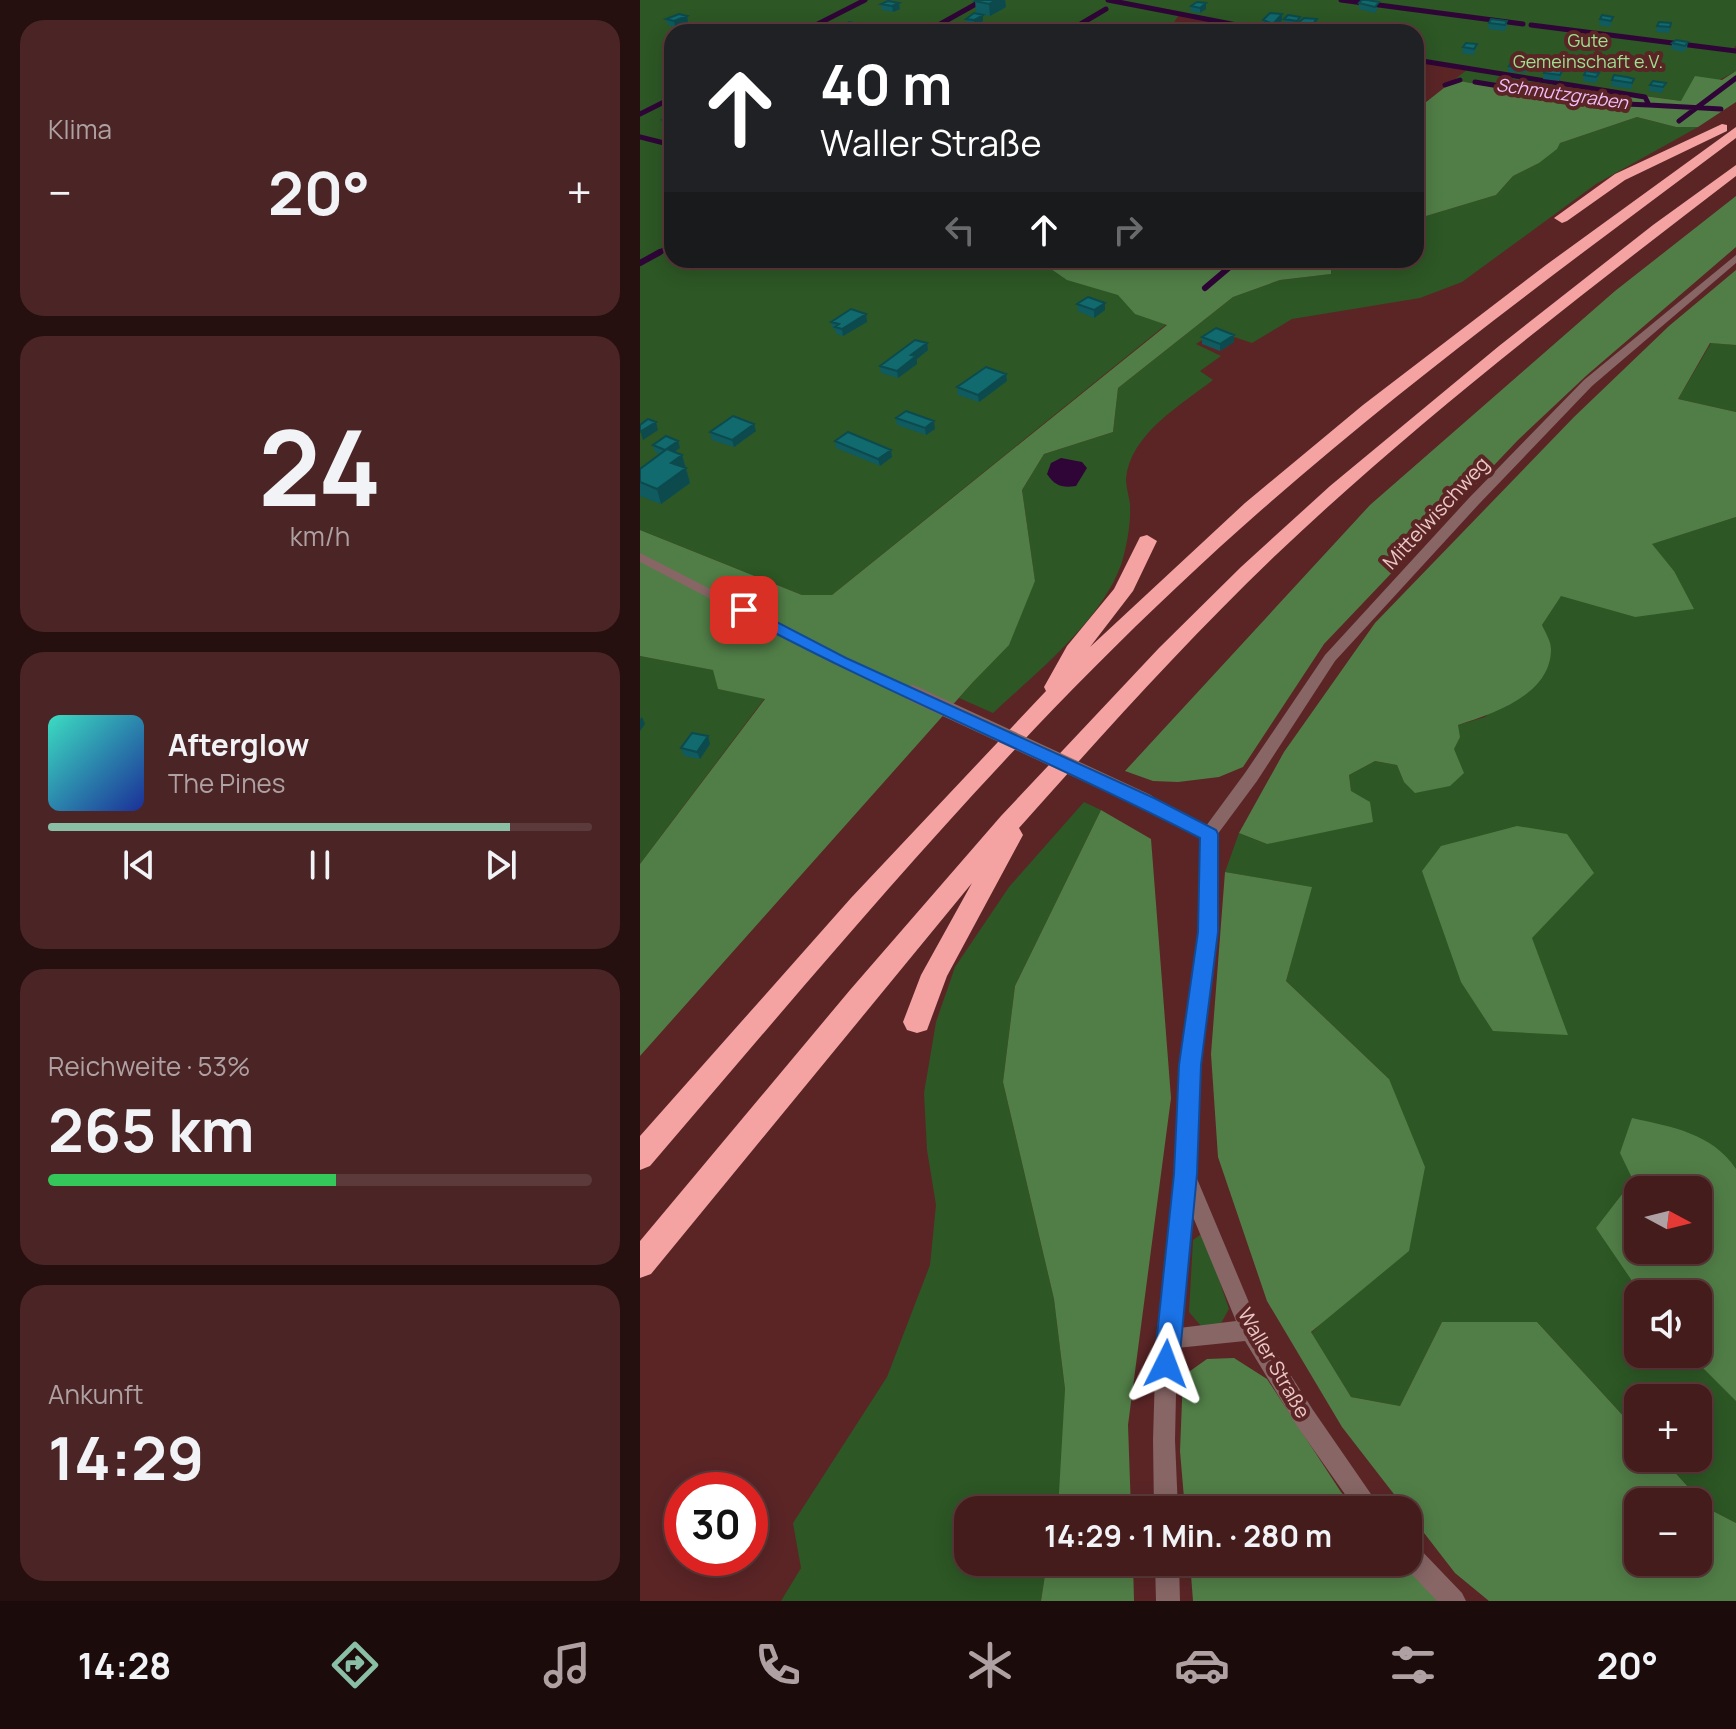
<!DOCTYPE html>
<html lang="de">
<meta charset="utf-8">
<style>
:root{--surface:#441c1c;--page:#4b2525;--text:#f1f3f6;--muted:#afa1a3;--line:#5c3a3b;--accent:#8abfa5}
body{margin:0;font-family:Manrope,sans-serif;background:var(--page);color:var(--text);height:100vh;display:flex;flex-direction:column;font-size:30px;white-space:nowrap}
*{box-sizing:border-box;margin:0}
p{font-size:26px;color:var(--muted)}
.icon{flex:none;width:44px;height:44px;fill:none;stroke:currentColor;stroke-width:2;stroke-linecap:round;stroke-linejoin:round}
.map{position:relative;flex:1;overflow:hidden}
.side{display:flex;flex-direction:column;gap:20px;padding:20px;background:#250f0f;width:640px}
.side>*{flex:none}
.banner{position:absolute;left:24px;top:24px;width:760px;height:244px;border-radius:24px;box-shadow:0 4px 20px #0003,0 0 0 2px var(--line);background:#202124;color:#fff;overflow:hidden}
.needle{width:52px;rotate:97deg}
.fabs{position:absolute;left:984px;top:1176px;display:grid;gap:16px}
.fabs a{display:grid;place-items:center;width:88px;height:88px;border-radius:16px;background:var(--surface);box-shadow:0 4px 20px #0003,0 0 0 2px var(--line);font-size:40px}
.speed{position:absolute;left:24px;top:1472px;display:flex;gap:16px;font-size:40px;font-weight:700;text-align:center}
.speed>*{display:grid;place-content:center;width:104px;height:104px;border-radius:50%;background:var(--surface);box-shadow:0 4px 20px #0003,0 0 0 2px var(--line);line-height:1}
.speed .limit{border:12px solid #d22;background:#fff;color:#111}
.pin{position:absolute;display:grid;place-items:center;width:68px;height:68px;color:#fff;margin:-34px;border-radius:16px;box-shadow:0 4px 12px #0006}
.me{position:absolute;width:88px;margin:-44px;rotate:3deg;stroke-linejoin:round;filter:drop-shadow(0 0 6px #0008)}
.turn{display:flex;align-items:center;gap:28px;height:168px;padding:0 24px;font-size:36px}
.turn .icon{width:104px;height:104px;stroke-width:2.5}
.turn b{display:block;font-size:56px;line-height:68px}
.lanes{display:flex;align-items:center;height:76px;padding:0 24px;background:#0003;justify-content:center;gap:40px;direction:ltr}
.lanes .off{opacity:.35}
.big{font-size:60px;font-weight:700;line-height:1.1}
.side .widget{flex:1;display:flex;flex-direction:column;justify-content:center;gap:12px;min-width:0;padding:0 28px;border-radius:24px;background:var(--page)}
.side .dial{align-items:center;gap:0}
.dial b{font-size:104px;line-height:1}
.song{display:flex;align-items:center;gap:24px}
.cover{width:96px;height:96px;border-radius:12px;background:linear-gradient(135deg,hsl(170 70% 55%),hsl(230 70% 35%))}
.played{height:8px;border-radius:4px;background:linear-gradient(90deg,var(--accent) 85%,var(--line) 85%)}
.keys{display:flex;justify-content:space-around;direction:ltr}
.heat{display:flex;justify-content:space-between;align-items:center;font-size:44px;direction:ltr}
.charge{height:12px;border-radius:6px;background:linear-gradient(90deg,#34c759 53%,var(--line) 0)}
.trip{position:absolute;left:314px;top:1496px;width:468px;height:80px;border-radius:24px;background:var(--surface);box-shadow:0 4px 20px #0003,0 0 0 2px var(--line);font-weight:700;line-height:80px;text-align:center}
.menu{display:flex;height:128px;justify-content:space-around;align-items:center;background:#1b0b0b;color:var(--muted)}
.menu .icon{width:56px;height:56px}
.menu .active{color:var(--accent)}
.menu b{font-size:36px;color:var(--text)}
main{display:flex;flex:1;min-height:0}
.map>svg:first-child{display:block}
.green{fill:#2d5725;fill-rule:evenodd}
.forest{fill:#517e47;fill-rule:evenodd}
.water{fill:#2f0537}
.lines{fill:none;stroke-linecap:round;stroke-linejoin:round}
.stream-far1{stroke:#2f0537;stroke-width:5}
.stream{stroke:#2f0537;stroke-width:6}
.minor{fill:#866;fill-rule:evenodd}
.motorway{fill:#f4a3a2;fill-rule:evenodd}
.minor-bridge{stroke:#866;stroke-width:16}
.wall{fill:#0f5b5f}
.shaded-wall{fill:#0c4a4d}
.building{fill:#116a6e;stroke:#0c4a4d;stroke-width:2}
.route{fill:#1a73e8;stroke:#114b97;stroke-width:2}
.labels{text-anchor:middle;stroke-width:8;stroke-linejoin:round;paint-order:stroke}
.far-park-label{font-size:18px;fill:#9ee090;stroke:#5b2526}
.far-water-label{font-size:18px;font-style:italic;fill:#f2befd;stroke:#5b2526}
.street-label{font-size:20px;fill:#ebc8c6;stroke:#5b2526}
</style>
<main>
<section class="side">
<div class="widget"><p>Klima</p>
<div class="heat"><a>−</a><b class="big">20°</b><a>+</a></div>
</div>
<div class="widget dial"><b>24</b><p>km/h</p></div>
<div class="widget">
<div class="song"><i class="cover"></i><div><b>Afterglow</b><p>The Pines</p></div></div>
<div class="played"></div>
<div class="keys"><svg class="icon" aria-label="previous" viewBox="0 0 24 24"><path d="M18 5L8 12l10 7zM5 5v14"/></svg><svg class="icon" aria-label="pause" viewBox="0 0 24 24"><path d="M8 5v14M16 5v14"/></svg><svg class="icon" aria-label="next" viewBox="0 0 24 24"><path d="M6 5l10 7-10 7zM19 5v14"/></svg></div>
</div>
<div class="widget"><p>Reichweite · 53%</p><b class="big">265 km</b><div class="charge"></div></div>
<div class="widget"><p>Ankunft</p><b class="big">14:29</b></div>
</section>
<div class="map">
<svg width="1096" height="1601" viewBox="0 0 1096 1601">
<rect width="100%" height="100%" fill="#5b2526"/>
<path class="green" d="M0 0H1096V45L1092 52 1096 53V71L1041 101 983 93 988 104 956 105 814 80 828 69 776 59V32H636L540 13 533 24 576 32H32V260H603L601 264 192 595H162L0 530Z
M997 117 1036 127H1058L956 184 822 282 780 298 652 319 612 343 576 331 556 344 581 356 560 371 573 380C541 405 490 434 486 479 486 487 489 496 490 504 491 523 487 546 481 565 460 622 397 672 353 713L319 698 333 682 395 581 382 490 404 454 473 432 478 388 593 297 640 280 691 274V260H776V219L856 195 873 176 899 163 920 143Z
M1071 343 1096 345V412L1038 399Z
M1096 517V1523L1067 1508 1022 1458H1058V1398H998V1432L897 1322H802L760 1406 711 1397 671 1333 692 1313 749 1079 646 981 671 887 585 872 599 833 627 844 711 791 709 775 735 761 757 765 764 782 814 749 818 725 845 717 911 647 902 625 921 595 995 617 1034 571 1011 544ZM998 1190H1058V1250H998ZM998 1294H1058V1354H998Z
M0 656 74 670 78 689 125 698 0 864Z
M444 802 461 810 375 986 363 1082 414 1299 425 1389 421 1499 418 1510H328V1562H407L401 1601H141L161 1568 153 1523 247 1377 290 1265 296 1205 287 1150 284 1093 296 1022 315 967 369 887Z
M560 1235 565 1238 589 1309 580 1325 561 1326 549 1312 553 1240Z"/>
<path class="forest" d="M1096 71V102L1058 127H1036L997 117 920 143 917 149 899 163 873 176 856 195 776 219V110L814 80 956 105 987 104 982 93 1041 101 1055 76 1082 80Z
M1096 196V247L947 375 878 440 684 644 603 767 579 777 538 782 513 781 485 771 730 505 975 291Z
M398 260H691V274L640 280 593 297 478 388 473 432 404 454 382 490 395 581 369 645 333 682 0 1056V864L125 699 78 689 73 670 0 656V530L162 595H192L527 325 495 314 478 295 427 280Z
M1096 270V345L1070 343 1038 399 1096 412V517L1012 544 1034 571 1054 609 995 617 921 596 902 625C905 632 911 641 911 649 911 695 854 713 818 725L820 737 814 749 824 773 810 786 775 793 764 782 757 765 735 761 709 775 711 791 730 802 733 822 627 844 599 833 644 752 735 623 934 417 1029 326Z
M461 810 511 839 531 1098 488 1425 491 1510H418L425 1389 414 1299 363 1082 375 986Z
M877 826 927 834 954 873 892 938 928 1035 853 1031 821 982 782 871 801 846Z
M585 872 672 887 646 981 749 1079 785 1167 769 1251 671 1332 711 1397 760 1406 802 1322H897L998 1432V1458H1022L1067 1508 1096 1523V1601H849L815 1573 702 1427 627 1301 578 1157 571 1054ZM998 1502H1058V1562H998Z
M992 1118C1032 1127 1072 1133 1096 1169V1401L1049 1354H1058V1294H1001L956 1228 993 1180 980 1153ZM998 1190H1058V1250H998Z
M594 1358 627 1379 701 1492 717 1510H545L540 1451 543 1376 567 1359Z
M407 1562H493L494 1601H401Z
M550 1562H765L801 1601H553Z"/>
<path class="water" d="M421 458 442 462 447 468 436 486C422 488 415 486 407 474L411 463Z"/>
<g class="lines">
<path class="stream-far1" d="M468 0 633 32
M701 0 883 24
M891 25 1096 51
M162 32 225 0
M286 32 343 0
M427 32 466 9
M776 60 1005 97 1009 105 1081 109
M835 82 963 103 1009 105
M805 85 820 80
M0 114 32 98
M1039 121 1096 78
M0 137 32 145
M17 254 32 245"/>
<path class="stream" d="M0 263 20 252
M565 288 598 260"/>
<path class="minor" d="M1096 255V263L952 386 839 504 695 661 617 781 577 835V932L559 1065 555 1174 618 1324 673 1410 742 1510H716L657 1426 605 1341 537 1348 535 1440 538 1510H514L513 1440 516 1339 535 1174 541 1065 559 932 561 837 501 806 499 802 507 796 513 798 566 826 605 773 685 655 829 498 944 380ZM551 1212 596 1321 539 1328Z
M0 553 205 658 277 690 279 693 277 696H267L195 664 0 562Z
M768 1541 776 1545 822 1593 826 1601H797L760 1562H768Z
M515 1562H539L540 1601H516Z"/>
<path class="motorway" d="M1082 124 1087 125V131L985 180 927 221 922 223 914 218 975 174Z
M1096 127V138C905 281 711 422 538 586 347 765 180 968 10 1166L0 1170V1136L211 898 406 691 404 687 427 646 474 589 500 537 507 535 517 541 493 591 450 647 605 503 723 405 906 265Z
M1096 165V176C941 295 778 420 637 554 546 641 462 735 379 828L383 835 307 976 287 1030 277 1033 267 1030 263 1022 281 975 332 883 11 1274 0 1278V1241L210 990 361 816 519 648 601 567 690 486 859 346 1013 225Z"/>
<path class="minor-bridge" d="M272 693 507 802"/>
</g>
<path class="wall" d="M337 0H365L366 7 350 16 336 13 335 1Z
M248 1 260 9 253 12 242 10 241 4Z
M719 3 738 8 735 13 719 9Z
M551 6 566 9 560 13 551 12Z
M343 15V21L334 26 327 25 326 19Z
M47 16 48 22 35 27 28 25 26 19Z
M973 17 970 27 959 25 960 19Z
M644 19 660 22 677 19V31L661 32V29H658V24L656 27 644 25Z
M623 20H642L633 30 623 26Z
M867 21V27L864 31 848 29 849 23Z
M1019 22 1031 23 1029 33 1016 32Z
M202 26 219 30 216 32H203Z
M1048 42 1047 48 1043 52 1031 49 1032 43Z
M826 43 836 50 833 55 822 53 823 47Z
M889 63 888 69 885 73 868 72 869 66Z
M922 71 921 77 919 81 903 79 904 73Z
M959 73 958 79 955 83 943 81 944 75Z
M994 79 991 89 971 86 972 80Z
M1026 83 1022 93 1009 91 1010 85Z
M32 118V131H31L23 127 22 120Z
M465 303V310L454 318 438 311 437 304Z
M226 314 227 322 203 336 196 334V330L193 329 191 322Z
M562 337 594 342 580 351 562 344Z
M287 343 288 350 277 359V364L258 378 241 373 240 366Z
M366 374 367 381 339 402 318 395 317 387Z
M256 418 295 429 286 435 257 425Z
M116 431 94 447 72 440 70 432Z
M195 441 252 457 240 466 196 448Z
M13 445 40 448 34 452 42 455 50 483 21 504 0 496V469L20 454 15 452Z
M68 736 70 744 60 759 44 756 41 748Z"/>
<path class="shaded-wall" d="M356 0H365L366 7 350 16 349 4Z
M259 3 260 9 253 12 252 6Z
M566 3V9L560 13V8Z
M642 14V20L633 30V24Z
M343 15V21L334 26V20Z
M47 16 48 22 35 27 34 21Z
M218 24 219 30 211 32V28Z
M465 303V310L454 318V310Z
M226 314 227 322 203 336 202 329Z
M594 335V342L580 351V344Z
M287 343 288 350 277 359V364L258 378 257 371 271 355Z
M366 374 367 381 339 402 338 395Z
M294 421 295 429 286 435 285 428Z
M16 422 18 430 3 440 1 433Z
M114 424 116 431 94 447 92 440Z
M38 441 40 448 27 457 25 450Z
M251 450 252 457 240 466 238 459Z
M42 455 50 483 21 504 17 489 31 463Z
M2 717 5 724 0 731V719Z
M68 736 70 744 60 759 57 752Z"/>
<path class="building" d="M337 0H356L349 4 335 1Z
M722 0H727L739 2 735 7 719 3Z
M248 1 259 3 252 6 241 4Z
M557 2 566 3 560 8 551 6Z
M334 13 343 15 334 20 326 19Z
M630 13 642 14 633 24 623 20Z
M39 14 47 16 34 21 26 19Z
M648 15 660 17 657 21 644 19Z
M962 15 973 17 971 21 960 19Z
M664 18 677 19 672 25H677L673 30 661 28 665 24 658 23Z
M851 19 867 21 865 25 849 23Z
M209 22 218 24 211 28 202 26Z
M1019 22 1031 23 1030 27 1017 26Z
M303 25 315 28 308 32 296 29Z
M253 28 263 31 260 32H245Z
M1036 40 1048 42 1045 46 1032 43Z
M826 43 837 44 834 49 823 47Z
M872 61 889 63 886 67 869 66Z
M907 67 922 71 920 75 904 73Z
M946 71 959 73 956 77 944 75Z
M974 75 987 77 994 79 992 83 972 80Z
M1013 81 1026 83 1023 87 1010 85Z
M28 117 32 118V124L29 125 22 120Z
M448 297 465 303 454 310 437 304Z
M211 309 226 314 202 329 195 327 199 324 191 322Z
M576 328 594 335 580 344 562 337Z
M275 340 287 343 271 355 276 356 257 371 240 366Z
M346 367 366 374 338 395 317 387Z
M266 411 294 421 285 428 256 418Z
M93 416 114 424 92 440 70 432Z
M8 419 16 422 0 432V425Z
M208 432 251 450 238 459 195 441Z
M26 436 38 441 25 450 13 445Z
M27 449 42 455 31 463 46 468 17 489 0 482V469Z
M52 733 68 736 57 752 41 748Z"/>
<path class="route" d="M104 605 206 658 514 798 576 830 578 834V932L561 1065 557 1174 539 1364 535 1372 526 1376 517 1372 514 1364 534 1174 539 1065 558 932 560 838C408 759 249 695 99 614L96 610Z"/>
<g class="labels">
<g class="far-park-label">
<text x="948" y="47">Gute<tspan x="948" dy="21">Gemeinschaft e.V.</tspan></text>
</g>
<g class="far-water-label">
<text transform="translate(922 94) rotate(8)" y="6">Schmutzgraben</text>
</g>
<g class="street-label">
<text transform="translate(796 513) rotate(-47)" y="7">Mittelwischweg</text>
<text transform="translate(634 1363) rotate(60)" y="7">Waller Straße</text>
</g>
</g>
</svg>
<div class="fabs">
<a><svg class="needle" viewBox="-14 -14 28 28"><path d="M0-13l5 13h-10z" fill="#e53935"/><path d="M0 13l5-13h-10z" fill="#afa1a3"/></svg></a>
<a><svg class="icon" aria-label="sound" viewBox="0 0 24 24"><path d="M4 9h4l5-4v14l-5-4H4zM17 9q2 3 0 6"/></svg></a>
<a>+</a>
<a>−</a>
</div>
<div class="speed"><div class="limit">30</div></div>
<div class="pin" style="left:104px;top:610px;background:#d93025"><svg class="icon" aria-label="arrive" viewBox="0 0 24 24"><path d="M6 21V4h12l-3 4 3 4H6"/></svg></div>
<svg class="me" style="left:526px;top:1364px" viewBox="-20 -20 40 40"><path d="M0-17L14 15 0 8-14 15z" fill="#1a73e8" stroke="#fff" stroke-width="4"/></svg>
<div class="trip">14:29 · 1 Min. · 280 m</div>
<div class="banner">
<div class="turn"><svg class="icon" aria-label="ahead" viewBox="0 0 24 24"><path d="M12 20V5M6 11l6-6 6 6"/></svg><div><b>40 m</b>Waller Straße</div></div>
<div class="lanes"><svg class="icon off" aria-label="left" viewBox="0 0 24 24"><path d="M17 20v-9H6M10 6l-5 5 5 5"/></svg><svg class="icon" aria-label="ahead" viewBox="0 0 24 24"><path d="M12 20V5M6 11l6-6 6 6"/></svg><svg class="icon off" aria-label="right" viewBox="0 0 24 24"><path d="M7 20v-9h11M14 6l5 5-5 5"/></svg></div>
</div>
</div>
</main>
<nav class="menu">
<b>14:28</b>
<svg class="icon active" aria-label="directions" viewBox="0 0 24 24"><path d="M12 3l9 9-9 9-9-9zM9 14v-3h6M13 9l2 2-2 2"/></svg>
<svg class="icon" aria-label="music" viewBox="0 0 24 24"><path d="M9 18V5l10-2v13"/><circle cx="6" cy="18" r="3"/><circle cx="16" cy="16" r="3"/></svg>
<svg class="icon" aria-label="phone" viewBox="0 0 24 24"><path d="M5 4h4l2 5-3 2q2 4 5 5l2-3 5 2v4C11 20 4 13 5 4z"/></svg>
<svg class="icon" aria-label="climate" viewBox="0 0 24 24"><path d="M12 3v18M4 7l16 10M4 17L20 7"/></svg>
<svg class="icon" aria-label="car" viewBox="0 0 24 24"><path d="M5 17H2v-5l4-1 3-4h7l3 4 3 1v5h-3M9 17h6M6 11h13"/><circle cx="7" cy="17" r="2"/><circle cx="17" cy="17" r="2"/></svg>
<svg class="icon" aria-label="filters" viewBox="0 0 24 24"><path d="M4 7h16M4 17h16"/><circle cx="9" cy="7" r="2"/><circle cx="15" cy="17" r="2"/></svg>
<b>20°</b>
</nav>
